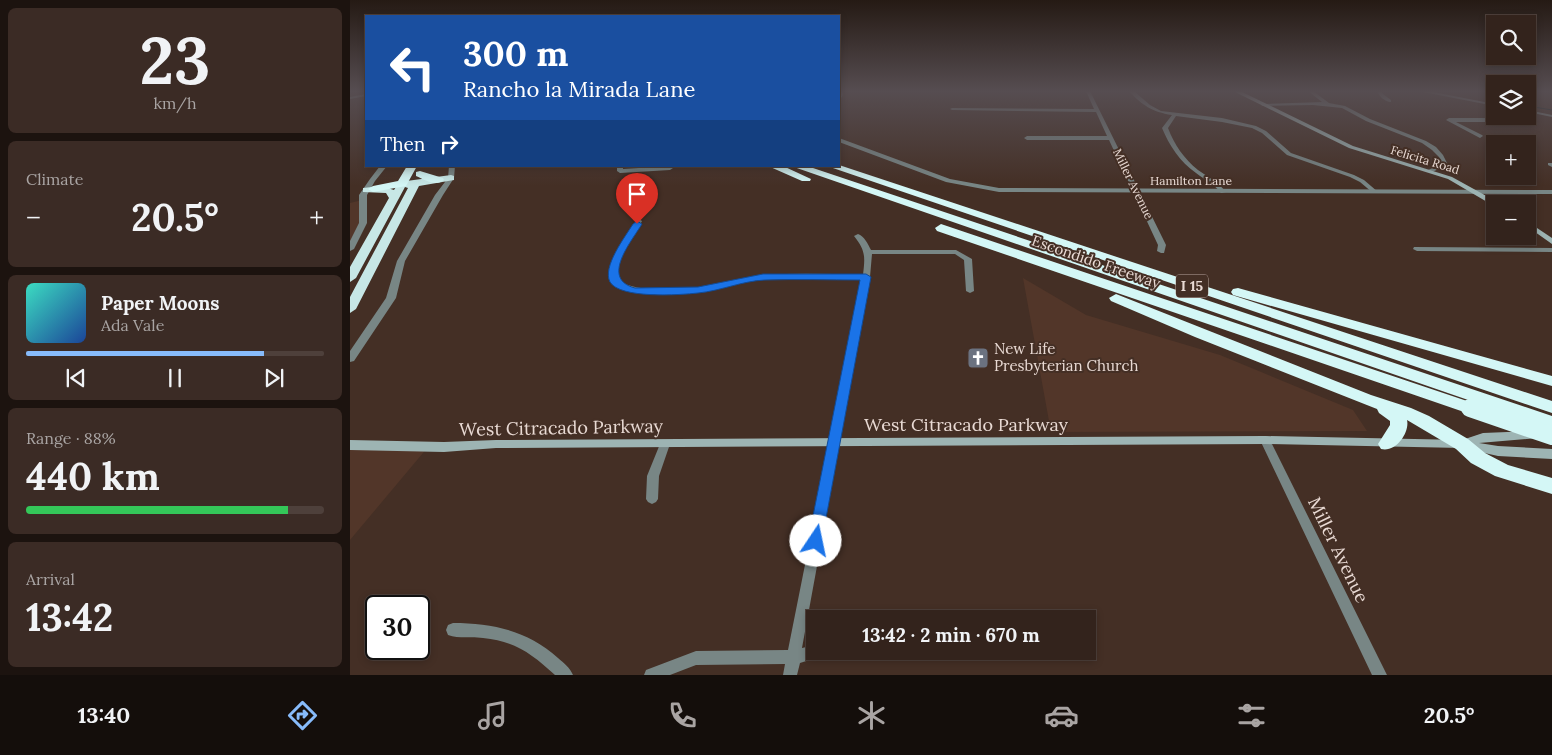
<!DOCTYPE html>
<meta charset="utf-8">
<style>
:root{--surface:#33231c;--page:#3b2b25;--text:#f1f3f6;--muted:#a9a4a3;--line:#4e403b;--accent:#87bbfb}
body{margin:0;font-family:Lora,serif;background:var(--page);color:var(--text);height:100vh;display:flex;flex-direction:column;font-size:19px;white-space:nowrap}
*{box-sizing:border-box;margin:0}
p{font-size:16px;color:var(--muted)}
.icon{flex:none;width:28px;height:28px;fill:none;stroke:currentColor;stroke-width:2;stroke-linecap:round;stroke-linejoin:round}
.map{position:relative;flex:1;overflow:hidden}
.drawer{display:flex;flex-direction:column;gap:8px;padding:8px;background:#1c130f;width:350px}
.drawer>*{flex:none}
.top-card{position:absolute;left:15px;top:15px;width:475px;height:152px;border-radius:0px;box-shadow:0 2px 8px #0003,0 0 0 1px var(--line);background:#1a4fa0;color:#fff;overflow:hidden}
.buttons{position:absolute;left:1136px;top:15px;display:grid;gap:10px}
.buttons a{display:grid;place-items:center;width:50px;height:50px;border-radius:0px;background:var(--surface);box-shadow:0 2px 8px #0003,0 0 0 1px var(--line);font-size:25px}
.speed{position:absolute;left:15px;top:595px;display:flex;gap:10px;font-size:25px;font-weight:700;text-align:center}
.speed>*{display:grid;place-content:center;width:65px;height:65px;border-radius:50%;background:var(--surface);box-shadow:0 2px 8px #0003,0 0 0 1px var(--line);line-height:1}
.speed .limit{border:2px solid #111;border-radius:8px;background:#fff;color:#111}
.pin{position:absolute;display:grid;place-items:center;width:42px;height:42px;color:#fff;margin:-51px -21px;border-radius:50% 50% 50% 0;rotate:-45deg;box-shadow:0 0 5px #0007}
.pin .icon{rotate:45deg}
.me{position:absolute;width:55px;margin:-28px;rotate:11deg;stroke-linejoin:round;filter:drop-shadow(0 0 4px #0008)}
.turn{display:flex;align-items:center;gap:18px;height:105px;padding:0 15px;font-size:22px}
.turn .icon{width:65px;height:65px;stroke-width:2.5}
.turn b{display:block;font-size:35px;line-height:42px}
.then{display:flex;align-items:center;height:48px;padding:0 15px;background:#0003;gap:10px;font-size:19px}
.big{font-size:38px;font-weight:800;line-height:1.1}
.drawer .widget{flex:1;display:flex;flex-direction:column;justify-content:center;gap:8px;min-width:0;padding:0 18px;border-radius:8px;background:var(--page)}
.drawer .dial{align-items:center;gap:0}
.dial b{font-size:65px;line-height:1}
.song{display:flex;align-items:center;gap:15px}
.cover{width:60px;height:60px;border-radius:8px;background:linear-gradient(135deg,hsl(170 70% 55%),hsl(220 70% 35%))}
.played{height:5px;border-radius:2px;background:linear-gradient(90deg,var(--accent) 80%,var(--line) 80%)}
.keys{display:flex;justify-content:space-around;direction:ltr}
.heat{display:flex;justify-content:space-between;align-items:center;font-size:28px;direction:ltr}
.charge{height:8px;border-radius:4px;background:linear-gradient(90deg,#34c759 88%,var(--line) 0)}
.trip{position:absolute;left:456px;top:610px;width:290px;height:50px;border-radius:0px;background:var(--surface);box-shadow:0 2px 8px #0003,0 0 0 1px var(--line);font-weight:800;line-height:50px;text-align:center}
.tab-bar{display:flex;height:80px;justify-content:space-around;align-items:center;background:#140e0b;color:var(--muted)}
.tab-bar .icon{width:35px;height:35px}
.tab-bar .on{color:var(--accent)}
.tab-bar b{font-size:22px;color:var(--text)}
main{display:flex;flex:1;min-height:0}
.map>svg:first-child{display:block}
.built{fill:#523629}
.lines{fill:none;stroke-linecap:round;stroke-linejoin:round}
.stream{stroke:#0a2125;stroke-width:1}
.minor{fill:#788685;fill-rule:evenodd}
.tertiary{fill:#788685;fill-rule:evenodd}
.secondary{fill:#9db4b3;fill-rule:evenodd}
.trunk{fill:#c7e7e6;fill-rule:evenodd}
.motorway{fill:#d4f7f6;fill-rule:evenodd}
.motorway-bridge{stroke:#d4f7f6;stroke-width:18}
.route{fill:#1a73e8;stroke:#114b97}
.labels{text-anchor:middle;stroke-width:4;stroke-linejoin:round;paint-order:stroke}
.far-street-label{font-size:12px;fill:#e9dad4;stroke:#442f25}
.shield{fill:#442f25;stroke:#b8a7a0;stroke-width:1}
.shield-label{font-size:14px;font-weight:bold;fill:#e9dad4}
.street-label{font-size:15px;fill:#e9dad4;stroke:#442f25}
.poi-label{font-size:15px;fill:#e9dad4;stroke:#442f25;text-anchor:start}
.near-street-label{font-size:18px;fill:#e9dad4;stroke:#442f25}
</style>
<main>
<section class="drawer">
<div class="widget dial"><b>23</b><p>km/h</p></div>
<div class="widget"><p>Climate</p>
<div class="heat"><a>−</a><b class="big">20.5°</b><a>+</a></div>
</div>
<div class="widget">
<div class="song"><i class="cover"></i><div><b>Paper Moons</b><p>Ada Vale</p></div></div>
<div class="played"></div>
<div class="keys"><svg class="icon" aria-label="previous" viewBox="0 0 24 24"><path d="M18 5L8 12l10 7zM5 5v14"/></svg><svg class="icon" aria-label="pause" viewBox="0 0 24 24"><path d="M8 5v14M16 5v14"/></svg><svg class="icon" aria-label="next" viewBox="0 0 24 24"><path d="M6 5l10 7-10 7zM19 5v14"/></svg></div>
</div>
<div class="widget"><p>Range · 88%</p><b class="big">440 km</b><div class="charge"></div></div>
<div class="widget"><p>Arrival</p><b class="big">13:42</b></div>
</section>
<div class="map">
<svg width="1202" height="675" viewBox="0 0 1202 675">
<rect width="100%" height="100%" fill="#442f25"/>
<path class="built" d="M12 200 13 223 0 249V203Z
M673 278 736 315 870 355 1003 410 1017 431 701 432Z
M0 445 78 447 0 540Z"/>
<g class="lines">
<path class="stream" d="M1133 91 1145 97
M1178 106 1202 110"/>
<path class="minor" d="M736 91H740L816 245 814 253H811L807 251 808 245 759 140H677L674 138 677 136H757L746 112 602 110 600 109 602 108 744 109Z
M779 91H784L800 105 811 111 872 118 906 126 916 131 941 153 1004 175 1014 180 1028 192 1023 193 1010 182 1000 177 937 155 912 133 902 128 872 122 826 116 818 128C824 144 834 159 848 170 858 177 868 182 876 192L871 193C864 184 855 180 846 173 830 162 819 145 812 128L822 115C802 112 792 105 779 91Z
M958 91H963L979 103 995 106 1020 119 1076 141 1086 147 1093 155 1098 165 1082 172H1078V170L1092 164 1089 157 1082 150 1072 143 1016 121 992 108 963 105 913 106 911 105 913 104 972 102Z
M1027 91H1031L1033 94 1041 100V102C1035 102 1029 96 1027 91Z
M1068 91H1078L1145 104V106Z
M16 94V96L0 99V97Z
M1178 110 1202 115V117L1178 112Z
M1156 116H1162L1167 120 1164 122H1106L1132 135 1133 136 1130 138 1096 120 1099 118H1158Z
M1198 163H1202V167L1198 165Z
M267 166H273V169L320 166 323 168 320 170 270 173 267 171Z
M289 219 292 221C286 233 261 266 269 279 280 295 348 289 366 285 382 282 397 276 414 275 447 273 480 274 513 275 515 257 516 251 504 236L508 234C514 236 518 244 521 250H606L622 259 624 291 620 293 616 291 614 260 605 254H522L520 277 452 648 465 645V651H474L472 656 450 663 447 675H433L435 664 346 665 320 675H294L296 670 346 651 438 650 512 279H412C395 281 380 287 364 290 345 294 259 303 260 272 261 254 277 236 286 221Z
M1064 247 1202 248V252L1067 251 1063 249Z
M915 436 919 437 920 440 1037 675H1022L910 440 911 437Z
M315 440 319 441 320 444 309 476 308 499 306 502 302 504 298 502 296 499 297 476 310 444 311 441Z
M103 623C143 623 178 631 208 658 214 663 220 668 223 675H205C182 654 165 641 133 638 122 636 109 639 98 635L96 630 98 625Z"/>
<path class="tertiary" d="M489 91H494L492 97 489 99Z
M489 138 600 179 649 188 1202 190V194L649 192 596 182 489 142Z
M30 166H37L25 181 17 195V223L4 249 0 251V241L9 223V195L20 179Z
M99 166H105L104 178 93 195 55 261 46 298 4 361 0 362V351L36 298 47 261 85 195 98 178Z"/>
<path class="secondary" d="M883 91H890L1003 146 1102 177 1151 204H1145L1144 206 1098 179 999 148Z
M1178 222 1202 238V244L1178 227Z
M1184 431 1188 432 1190 435 1188 438 1129 443 1148 446 1202 449V459L1148 456 1112 448 915 444 146 448 94 452 0 450V440L94 442 146 440 915 436 1112 440 1133 433Z"/>
<path class="trunk" d="M101 175 104 176V180L69 186 6 309 0 313V297L58 188 55 187 6 278 0 282V267L39 198 36 193 13 192V188L31 186 44 190 49 182Z"/>
<path class="motorway" d="M489 165 1202 401V413L477 166Z
M57 166H67L56 186 23 192 18 189 23 186 48 181Z
M418 166H433L461 179 460 181H452Z
M441 166H457L1202 416V429Z
M70 171 93 178 94 180C86 187 75 180 66 176V172Z
M591 224 1126 404 1129 408 1126 412 1120 414 1114 412 587 231 585 228Z
M888 288 1202 376V386L883 295 881 292 883 289Z
M766 294 1021 395 1061 408 1079 416 1118 439 1135 453 1158 465 1202 478V494L1145 476 1121 463 1106 449 1057 420C1060 432 1046 453 1031 449L1028 444 1040 425V421L1029 413 1027 409 845 337 761 301 759 298Z"/>
<path class="motorway-bridge" d="M1120 408 1202 436"/>
</g>
<linearGradient id="sky" x2="0" y2="1"><stop stop-color="#251a14"/><stop offset="0.49" stop-color="#564d51"/><stop offset="1" stop-color="#564d51" stop-opacity="0"/></linearGradient>
<rect width="1202" height="186" fill="url(#sky)"/>
<path class="route" d="M287 221 292 224C281 242 250 279 285 288L348 287 413 274H516L521 277 471 545 466 547 460 545 458 541 510 280C479 280 447 279 415 280 392 281 370 291 348 293 330 295 270 299 260 282 252 267 275 237 283 224Z"/>
<defs>
<g id="church-square" transform="scale(1.125)"><rect x="-9" y="-9" width="18" height="18" rx="4" fill="#6b7280" stroke="#442f25"/><path d="M-1.2-6h2.4v3.5h3.3v2.4h-3.3V6h-2.4V-.1h-3.3v-2.4h3.3Z" fill="#fff"/></g>
</defs>
<g fill-rule="evenodd">
<use href="#church-square" x="628" y="358"/>
</g>
<g class="labels">
<g class="far-street-label">
<text transform="translate(1075 160) rotate(17)" y="4">Felicita Road</text>
<text x="841" y="185">Hamilton Lane</text>
<text transform="translate(783 184) rotate(64)" y="4">Miller Avenue</text>
</g>
<rect class="shield" x="826" y="274.5" width="32" height="23" rx="4"/>
<g class="shield-label">
<text x="842" y="291">I 15</text>
</g>
<g class="street-label">
<text transform="translate(746 262) rotate(19)" y="5">Escondido Freeway</text>
</g>
<g class="poi-label">
<text x="644" y="354">New Life<tspan x="644" dy="17">Presbyterian Church</tspan></text>
</g>
<g class="near-street-label">
<text x="616" y="431">West Citracado Parkway</text>
<text transform="translate(211 428) rotate(-1)" y="6">West Citracado Parkway</text>
<text transform="translate(988 550) rotate(64)" y="6">Miller Avenue</text>
</g>
</g>
</svg>
<div class="buttons">
<a><svg class="icon" aria-label="search" viewBox="0 0 24 24"><circle cx="10" cy="10" r="6"/><path d="M15 15l6 6"/></svg></a>
<a><svg class="icon" aria-label="layers" viewBox="0 0 24 24"><path d="M12 4l9 5-9 5-9-5zM3 14l9 5 9-5"/></svg></a>
<a>+</a>
<a>−</a>
</div>
<div class="speed"><div class="limit">30</div></div>
<div class="pin" style="left:287px;top:224px;background:#d93025"><svg class="icon" aria-label="arrive" viewBox="0 0 24 24"><path d="M6 21V4h12l-3 4 3 4H6"/></svg></div>
<svg class="me" style="left:466px;top:541px" viewBox="-20 -20 40 40"><circle r="19" fill="#fff"/><path d="M0-13L10 11 0 6-10 11z" fill="#1a73e8"/></svg>
<div class="trip">13:42 · 2 min · 670 m</div>
<div class="top-card">
<div class="turn"><svg class="icon" aria-label="left" viewBox="0 0 24 24"><path d="M17 20v-9H6M10 6l-5 5 5 5"/></svg><div><b>300 m</b>Rancho la Mirada Lane</div></div>
<div class="then">Then<svg class="icon" aria-label="right" viewBox="0 0 24 24"><path d="M7 20v-9h11M14 6l5 5-5 5"/></svg></div>
</div>
</div>
</main>
<nav class="tab-bar">
<b>13:40</b>
<svg class="icon on" aria-label="directions" viewBox="0 0 24 24"><path d="M12 3l9 9-9 9-9-9zM9 14v-3h6M13 9l2 2-2 2"/></svg>
<svg class="icon" aria-label="music" viewBox="0 0 24 24"><path d="M9 18V5l10-2v13"/><circle cx="6" cy="18" r="3"/><circle cx="16" cy="16" r="3"/></svg>
<svg class="icon" aria-label="phone" viewBox="0 0 24 24"><path d="M5 4h4l2 5-3 2q2 4 5 5l2-3 5 2v4C11 20 4 13 5 4z"/></svg>
<svg class="icon" aria-label="climate" viewBox="0 0 24 24"><path d="M12 3v18M4 7l16 10M4 17L20 7"/></svg>
<svg class="icon" aria-label="car" viewBox="0 0 24 24"><path d="M5 17H2v-5l4-1 3-4h7l3 4 3 1v5h-3M9 17h6M6 11h13"/><circle cx="7" cy="17" r="2"/><circle cx="17" cy="17" r="2"/></svg>
<svg class="icon" aria-label="filters" viewBox="0 0 24 24"><path d="M4 7h16M4 17h16"/><circle cx="9" cy="7" r="2"/><circle cx="15" cy="17" r="2"/></svg>
<b>20.5°</b>
</nav>
